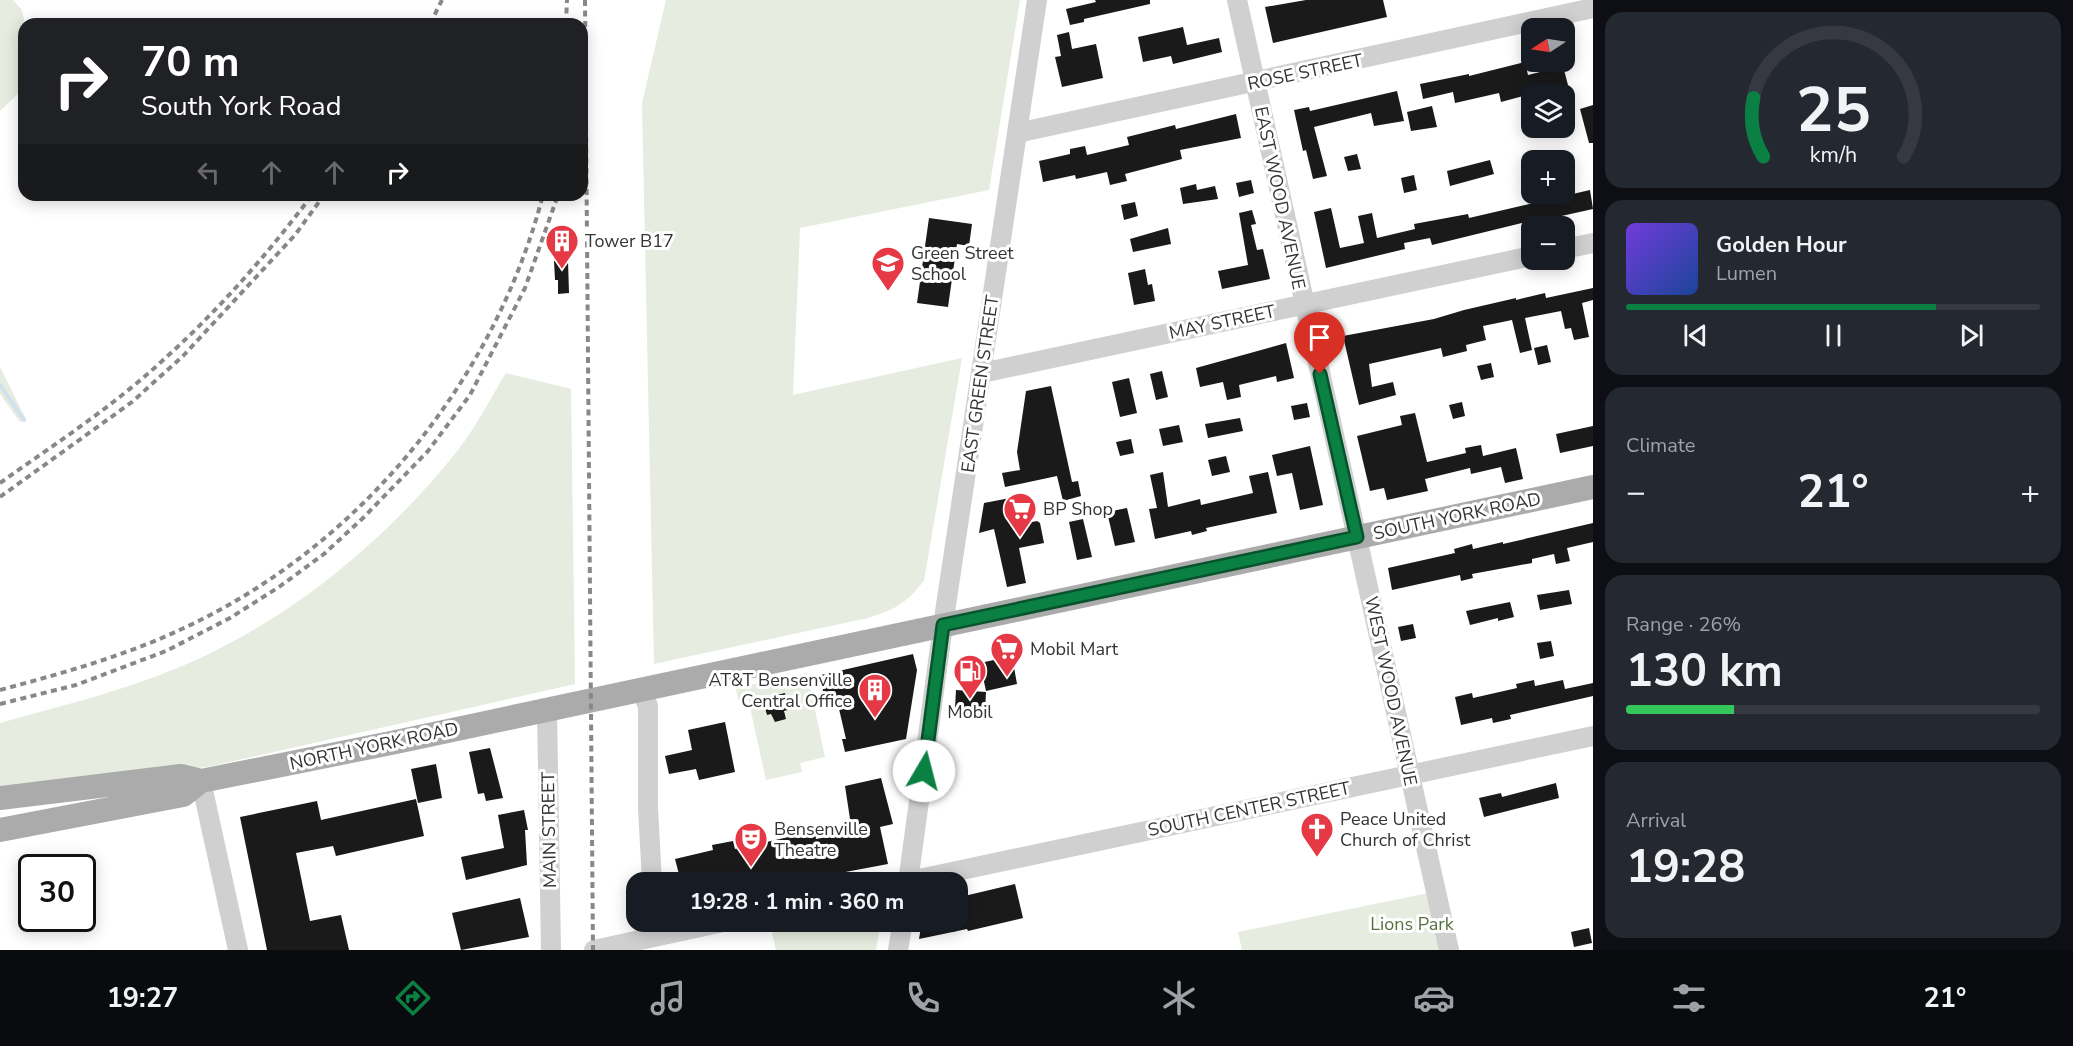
<!DOCTYPE html>
<meta charset="utf-8">
<style>
:root{--surface:#171b24;--page:#242831;--text:#f1f3f6;--muted:#9ea1a6;--line:#363941;--accent:#0b8043}
body{margin:0;font-family:"Nunito Sans",sans-serif;background:var(--page);color:var(--text);height:100vh;display:flex;flex-direction:column;font-size:22px;white-space:nowrap}
*{box-sizing:border-box;margin:0}
p{font-size:20px;color:var(--muted)}
.icon{flex:none;width:33px;height:33px;fill:none;stroke:currentColor;stroke-width:2;stroke-linecap:round;stroke-linejoin:round}
.map{position:relative;flex:1;overflow:hidden}
.drawer{display:flex;flex-direction:column;gap:12px;padding:12px;background:#0d0f14;width:480px}
.drawer>*{flex:none}
.guide{position:absolute;left:18px;top:18px;width:570px;height:183px;border-radius:18px;box-shadow:0 3px 15px #0003;background:#202124;color:#fff;overflow:hidden}
.needle{width:39px;rotate:258deg}
.tools{position:absolute;left:1521px;top:18px;display:grid;gap:12px}
.tools a{display:grid;place-items:center;width:54px;height:54px;border-radius:12px;background:var(--surface);box-shadow:0 3px 15px #0003;font-size:30px}
.speed{position:absolute;left:18px;top:854px;display:flex;gap:12px;font-size:30px;font-weight:700;text-align:center}
.speed>*{display:grid;place-content:center;width:78px;height:78px;border-radius:50%;background:var(--surface);box-shadow:0 3px 15px #0003;line-height:1}
.speed .limit{border:3px solid #111;border-radius:9px;background:#fff;color:#111}
.pin{position:absolute;display:grid;place-items:center;width:51px;height:51px;color:#fff;margin:-62px -26px;border-radius:50% 50% 50% 0;rotate:-45deg;box-shadow:0 0 6px #0007}
.pin .icon{rotate:45deg}
.me{position:absolute;width:66px;margin:-33px;rotate:8deg;stroke-linejoin:round;filter:drop-shadow(0 0 4px #0008)}
.turn{display:flex;align-items:center;gap:21px;height:126px;padding:0 24px;font-size:27px}
.turn .icon{width:78px;height:78px;stroke-width:2.5}
.turn b{display:block;font-size:42px;line-height:51px}
.lanes{display:flex;align-items:center;height:57px;padding:0 24px;background:#0003;justify-content:center;gap:30px;direction:ltr}
.lanes .off{opacity:.35}
.big{font-size:45px;font-weight:700;line-height:1.1}
.drawer .widget{flex:1;display:flex;flex-direction:column;justify-content:center;gap:9px;min-width:0;padding:0 21px;border-radius:18px;background:var(--page)}
.drawer .dial{align-items:center;gap:0}
.dial svg{height:156px;overflow:visible;fill:none;stroke:var(--line);stroke-width:7;stroke-linecap:round;text-anchor:middle}
.dial text{fill:var(--text);stroke:none}
.song{display:flex;align-items:center;gap:18px}
.cover{width:72px;height:72px;border-radius:9px;background:linear-gradient(135deg,hsl(260 70% 55%),hsl(220 70% 35%))}
.played{height:6px;border-radius:3px;background:linear-gradient(90deg,var(--accent) 75%,var(--line) 75%)}
.keys{display:flex;justify-content:space-around;direction:ltr}
.heat{display:flex;justify-content:space-between;align-items:center;font-size:33px;direction:ltr}
.charge{height:9px;border-radius:4px;background:linear-gradient(90deg,#34c759 26%,var(--line) 0)}
.trip{position:absolute;left:626px;top:872px;width:342px;height:60px;border-radius:18px;background:var(--surface);box-shadow:0 3px 15px #0003;font-weight:700;line-height:60px;text-align:center}
.tab-bar{display:flex;height:96px;justify-content:space-around;align-items:center;background:#090b0e;color:var(--muted)}
.tab-bar .icon{width:42px;height:42px}
.tab-bar .active{color:var(--accent)}
.tab-bar b{font-size:27px;color:var(--text)}
main{display:flex;flex:1;min-height:0}
.map>svg:first-child{display:block}
.green{fill:#e6ecdf;fill-rule:evenodd}
.lines{fill:none;stroke-linecap:round;stroke-linejoin:round}
.stream{stroke:#cfe2ee;stroke-width:4}
.building{fill:#1a1a1a}
.minor{stroke:#d0d0d0;stroke-width:20}
.major{stroke:#ababab;stroke-width:24}
.rail{stroke:#888;stroke-width:4;stroke-dasharray:6 4.5;stroke-linecap:butt}
.route-casing{stroke:#07532c;stroke-width:15}
.route{stroke:#0b8043;stroke-width:10}
.labels{text-anchor:middle;stroke-width:6;stroke-linejoin:round;paint-order:stroke}
.street-label{font-size:18px;fill:#333;stroke:#fff}
.poi-label{font-size:18px;fill:#333;stroke:#fff;text-anchor:start}
.park-label{font-size:18px;fill:#56703f;stroke:#fff}
</style>
<main>
<div class="map">
<svg width="1593" height="950" viewBox="0 0 1593 950">
<rect width="100%" height="100%" fill="#fff"/>
<path class="green" d="M0 0H13L22 10 25 24 24 80 20 92 0 111Z
M666 0H1020L989 190 800 228 793 395 962 358 924 581C905 604 896 609 868 618L654 664 642 103Z
M0 367 26 419 20 422 0 394Z
M506 373 571 389 575 684 207 767 0 788V723C72 703 147 685 215 651 309 604 392 533 458 450 476 427 490 399 506 373Z
M807 673 825 757 800 763 802 772 766 780 748 698 738 700 736 688ZM788 696 791 709 774 717 772 718 771 714 766 715 762 700 763 698Z
M1433 892 1446 950H1242L1238 932Z
M824 921H881L876 950H776L772 933Z"/>
<g class="lines">
<path class="stream" d="M0 385 24 420"/>
</g>
<path class="building" d="M1095 0H1150V4L1084 19V22L1070 25 1066 9 1096 2Z
M1306 0H1383L1387 17 1273 43 1265 7Z
M1183 27 1187 45 1219 38 1222 52 1173 64 1171 56 1143 62 1138 37Z
M1069 32 1072 49 1096 44 1103 78 1062 87 1055 57 1061 56 1057 35Z
M1525 62 1528 75 1548 70 1546 62H1562L1569 89 1549 94H1543L1542 91 1501 102 1499 93 1455 103 1453 92 1423 99 1420 84 1469 74V76Z
M1397 91 1404 121 1374 126 1371 113 1314 127 1327 176 1313 179 1306 150 1303 151 1294 110 1309 107 1310 111Z
M1593 105V143H1589L1580 109Z
M1432 106 1437 127 1411 131 1407 112Z
M1236 114 1241 138 1180 150 1182 159 1125 174 1127 181 1110 185 1107 172 1076 179 1075 175 1043 182 1039 161 1070 154V149L1085 146 1087 155 1129 145 1127 137 1175 125 1176 129Z
M1357 154 1361 169 1348 171 1344 157Z
M1490 160 1494 174 1450 186 1447 171Z
M1414 175 1417 190 1404 193 1401 178Z
M1251 180 1254 193 1239 197 1236 183Z
M1196 184 1197 190 1215 186 1218 199 1183 204 1180 188Z
M1590 190 1593 209 1539 221 1538 219 1432 245 1430 238 1404 243 1405 249 1326 268 1314 212 1331 208 1340 248 1364 243 1358 216 1372 213 1377 238 1415 229 1414 224 1468 214 1469 218Z
M1135 202 1138 216 1124 220 1121 205Z
M1252 210 1256 224 1251 225 1257 250 1263 249 1270 279 1222 289 1218 271 1248 265 1239 213Z
M929 218 972 224 969 246 957 244 948 307 917 303Z
M1168 228 1171 244 1133 252 1130 239Z
M554 261H568L569 293 558 294V280H555Z
M1145 269 1148 285 1152 284 1155 301 1134 305 1128 273Z
M1593 288V300L1582 303 1589 337 1574 340 1571 328 1565 329 1561 311 1525 318 1532 350 1520 353 1512 320 1483 326 1486 340 1466 345 1467 351 1443 357 1441 348 1369 364 1372 387 1393 382 1396 395 1359 405 1343 336 1434 319 1464 310 1516 298V300L1545 293 1546 298Z
M1286 343 1294 378 1277 382 1276 376 1239 385 1241 397 1227 400 1223 382 1200 387 1196 368Z
M1547 345 1551 362 1538 365 1534 348Z
M1491 363 1494 377 1481 380 1477 366Z
M1162 371 1168 397 1156 400 1150 374Z
M1129 378 1137 413 1120 417 1112 382Z
M1051 386 1072 482 1078 481 1081 496 1063 501 1057 476 1005 487 1002 473 1020 470 1017 452 1026 391Z
M1462 402 1465 416 1453 419 1449 405Z
M1307 403 1310 417 1294 420 1291 406Z
M1415 413 1427 462 1466 453 1465 448 1481 445 1483 456 1516 448 1523 479 1505 483 1501 467 1471 474 1470 468 1425 479 1428 491 1387 500 1384 488 1370 491 1357 436 1402 425 1400 416Z
M1240 418 1243 431 1208 438 1205 424Z
M1179 425 1183 442 1163 446 1159 429Z
M1593 426V446L1560 453 1556 434Z
M1131 439 1134 453 1120 456 1116 442Z
M1310 446 1323 505 1300 510 1292 473 1277 476 1272 455Z
M1226 456 1230 472 1212 476 1208 460Z
M1163 472 1168 507 1200 499 1201 505 1253 493 1249 476 1268 472 1277 513 1206 528 1207 531 1192 535 1191 531 1155 539 1149 509 1157 508 1150 475Z
M1010 498 1016 525 1037 521 1040 523 1044 543 1019 548 1026 583 1007 587 994 529 979 533 984 503Z
M1127 508 1135 542 1115 546 1107 512Z
M1083 519 1092 557 1077 560 1069 522Z
M1593 523V542L1567 548 1570 561 1556 564 1554 554 1532 559V563L1472 574 1473 578 1461 581 1460 575 1392 590 1388 568 1455 553 1454 549 1472 544 1473 549 1503 542V544Z
M1569 590 1572 604 1540 610 1537 595Z
M1510 602 1514 617 1498 621V618L1470 625 1466 611Z
M1413 624 1416 638 1401 641 1398 627Z
M1551 641 1554 656 1540 659 1537 643Z
M913 654 917 670 906 739 845 752 842 739H846L836 696 824 699 821 675Z
M1012 656 1017 684 986 691 980 663Z
M1534 680 1535 686 1563 680 1565 689 1593 683V696L1510 715 1511 719 1493 723 1492 718 1461 725 1455 697 1472 693 1473 698 1517 688 1516 684Z
M956 690 986 692 985 711 955 708Z
M785 693 786 697 788 696 792 709 784 711 786 719 775 722 771 714 767 715 762 699Z
M725 722 735 772 699 780 696 769 669 774 665 756 692 750 688 730Z
M490 748 503 798 486 801 484 793 478 794 469 752Z
M436 764 442 798 418 803 411 769Z
M881 778 893 824 880 827 888 864 792 882H681L675 859 713 850 712 845 733 841 735 849 815 831 816 839 852 832 845 786Z
M1556 783 1559 798 1484 817 1479 798 1501 793 1502 797Z
M416 799 424 836 336 856 333 846 296 853 310 921 341 915 349 950H267L240 817 317 801 321 820Z
M524 810 528 830H525L527 865 466 880 461 857 504 848 498 815Z
M1015 884 1023 918 968 931 967 929 919 939 922 921H965L960 897Z
M520 898 529 937 461 950 452 913Z
M1589 928 1592 943 1574 947 1571 932Z"/>
<g class="lines">
<path class="minor" d="M1237 0 1449 950
M1017 133 1593 8
M1564 249 1593 243
M982 373 1532 256
M641 690 648 706V808L652 882
M547 710 551 950
M201 781 238 950
M905 882 1593 736
M908 882 943 625 1037 0
M594 950 728 921
M898 950 903 921"/>
<path class="major" d="M0 798 181 776 201 781 396 742 1593 487
M0 830 183 795 201 781"/>
<path class="rail" d="M585 0 593 950
M430 24 442 0
M566 24 567 0
M0 483C55 444 112 407 161 362 217 312 267 255 312 195
M0 497 132 402 183 356 295 235 324 195
M0 690C63 673 125 656 184 628 360 546 494 382 543 195
M0 704 76 685 166 651 230 618 279 587 324 554 363 518 428 451 470 395 525 288 558 195"/>
</g>
<g class="lines">
<g class="route-casing">
<path id="route" d="M924 771 943 625 1357 537 1320 374"/>
</g>
<use href="#route" class="route"/>
</g>
<defs>
<g id="building-pin" transform="scale(1.725)"><path d="M0 17L-7.5 6A9.5 9.5 0 1 1 7.5 6Z" fill="#e63946" stroke="#fff"/><path d="M-4-6H4V6H1V3H-1V6H-4ZM-2.5-4.3h1.7v1.8h-1.7ZM.8-4.3h1.7v1.8H.8ZM-2.5-1h1.7V.8h-1.7ZM.8-1h1.7V.8H.8Z" fill="#fff"/></g>
<g id="school-pin" transform="scale(1.725)"><path d="M0 17L-7.5 6A9.5 9.5 0 1 1 7.5 6Z" fill="#e63946" stroke="#fff"/><path d="M0-5L7-2L0 1L-7-2ZM-4 1L0 2.5L4 1V4Q0 6-4 4Z" fill="#fff"/></g>
<g id="supermarket-pin" transform="scale(1.725)"><path d="M0 17L-7.5 6A9.5 9.5 0 1 1 7.5 6Z" fill="#e63946" stroke="#fff"/><path d="M-6-5.5h2.5l.6 2H6L4.5 2H-2.5L-4.4-4H-6ZM-1.5 3.2a1.3 1.3 0 1 0 .1 0ZM3 3.2a1.3 1.3 0 1 0 .1 0Z" fill="#fff"/></g>
<g id="fuel-pin" transform="scale(1.725)"><path d="M0 17L-7.5 6A9.5 9.5 0 1 1 7.5 6Z" fill="#e63946" stroke="#fff"/><path d="M-5.5-6h7V0h2V4h1.3V-2.5L3-4.5l.8-.8L6-3V5H2.5V1h-1V6h-7ZM-4.2-4.7v3.2H.2V-4.7Z" fill="#fff"/></g>
<g id="church-pin" transform="scale(1.725)"><path d="M0 17L-7.5 6A9.5 9.5 0 1 1 7.5 6Z" fill="#e63946" stroke="#fff"/><path d="M-1.2-6h2.4v3.5h3.3v2.4h-3.3V6h-2.4V-.1h-3.3v-2.4h3.3Z" fill="#fff"/></g>
<g id="theatre-pin" transform="scale(1.725)"><path d="M0 17L-7.5 6A9.5 9.5 0 1 1 7.5 6Z" fill="#e63946" stroke="#fff"/><path d="M-5-5.5Q0-4 5-5.5V0Q5 5 0 6Q-5 5-5 0ZM-3.3-2.5H-1v1.5H-3.3ZM1-2.5H3.3v1.5H1ZM-2.8 1Q0 5.5 2.8 1Z" fill="#fff"/></g>
</defs>
<g fill-rule="evenodd">
<use href="#building-pin" x="562" y="241"/>
<use href="#school-pin" x="888" y="263"/>
<use href="#supermarket-pin" x="1020" y="509"/>
<use href="#supermarket-pin" x="1007" y="649"/>
<use href="#fuel-pin" x="970" y="671"/>
<use href="#building-pin" x="875" y="690"/>
<use href="#church-pin" x="1317" y="829"/>
<use href="#theatre-pin" x="751" y="839"/>
</g>
<g class="labels">
<g class="street-label">
<text transform="translate(1305 72) rotate(-12)" y="6">ROSE STREET</text>
<text transform="translate(1280 198) rotate(78)" y="6">EAST WOOD AVENUE</text>
<text transform="translate(1222 322) rotate(-12)" y="6">MAY STREET</text>
<text transform="translate(980 384) rotate(-82)" y="6">EAST GREEN STREET</text>
<text transform="translate(1457 516) rotate(-12)" y="6">SOUTH YORK ROAD</text>
<text transform="translate(1391 691) rotate(78)" y="6">WEST WOOD AVENUE</text>
<text transform="translate(374 746) rotate(-12)" y="6">NORTH YORK ROAD</text>
<text transform="translate(1249 809) rotate(-12)" y="6">SOUTH CENTER STREET</text>
<text transform="translate(549 830) rotate(-91)" y="6">MAIN STREET</text>
</g>
<g class="poi-label">
<text x="585" y="247">Tower B17</text>
<text x="911" y="259">Green Street<tspan x="911" dy="21">School</tspan></text>
<text x="1043" y="515">BP Shop</text>
<text x="1030" y="655">Mobil Mart</text>
<text x="852" y="686" text-anchor="end">AT&amp;T Bensenville<tspan x="852" dy="21">Central Office</tspan></text>
<text x="970" y="718" text-anchor="middle">Mobil</text>
<text x="1340" y="825">Peace United<tspan x="1340" dy="21">Church of Christ</tspan></text>
<text x="774" y="835">Bensenville<tspan x="774" dy="21">Theatre</tspan></text>
</g>
<g class="park-label">
<text x="1412" y="930">Lions Park</text>
</g>
</g>
</svg>
<div class="tools">
<a><svg class="needle" viewBox="-14 -14 28 28"><path d="M0-13l5 13h-10z" fill="#e53935"/><path d="M0 13l5-13h-10z" fill="#9ea1a6"/></svg></a>
<a><svg class="icon" aria-label="layers" viewBox="0 0 24 24"><path d="M12 4l9 5-9 5-9-5zM3 14l9 5 9-5"/></svg></a>
<a>+</a>
<a>−</a>
</div>
<div class="speed"><div class="limit">30</div></div>
<div class="pin" style="left:1320px;top:374px;background:#d93025"><svg class="icon" aria-label="arrive" viewBox="0 0 24 24"><path d="M6 21V4h12l-3 4 3 4H6"/></svg></div>
<svg class="me" style="left:924px;top:771px" viewBox="-20 -20 40 40"><circle r="19" fill="#fff"/><path d="M0-13L10 11 0 6-10 11z" fill="#0b8043"/></svg>
<div class="trip">19:28 · 1 min · 360 m</div>
<div class="guide">
<div class="turn"><svg class="icon" aria-label="right" viewBox="0 0 24 24"><path d="M7 20v-9h11M14 6l5 5-5 5"/></svg><div><b>70 m</b>South York Road</div></div>
<div class="lanes"><svg class="icon off" aria-label="left" viewBox="0 0 24 24"><path d="M17 20v-9H6M10 6l-5 5 5 5"/></svg><svg class="icon off" aria-label="ahead" viewBox="0 0 24 24"><path d="M12 20V5M6 11l6-6 6 6"/></svg><svg class="icon off" aria-label="ahead" viewBox="0 0 24 24"><path d="M12 20V5M6 11l6-6 6 6"/></svg><svg class="icon" aria-label="right" viewBox="0 0 24 24"><path d="M7 20v-9h11M14 6l5 5-5 5"/></svg></div>
</div>
</div>
<section class="drawer">
<div class="widget dial"><svg viewBox="0 0 100 80">
<path d="M14 69A42 42 0 1 1 86 69"/>
<path d="M14 69A42 42 0 0 1 9 39" stroke="#0b8043"/>
<text x="50" y="56" font-size="32" font-weight="700">25</text>
<text x="50" y="72" font-size="11">km/h</text>
</svg></div>
<div class="widget">
<div class="song"><i class="cover"></i><div><b>Golden Hour</b><p>Lumen</p></div></div>
<div class="played"></div>
<div class="keys"><svg class="icon" aria-label="previous" viewBox="0 0 24 24"><path d="M18 5L8 12l10 7zM5 5v14"/></svg><svg class="icon" aria-label="pause" viewBox="0 0 24 24"><path d="M8 5v14M16 5v14"/></svg><svg class="icon" aria-label="next" viewBox="0 0 24 24"><path d="M6 5l10 7-10 7zM19 5v14"/></svg></div>
</div>
<div class="widget"><p>Climate</p>
<div class="heat"><a>−</a><b class="big">21°</b><a>+</a></div>
</div>
<div class="widget"><p>Range · 26%</p><b class="big">130 km</b><div class="charge"></div></div>
<div class="widget"><p>Arrival</p><b class="big">19:28</b></div>
</section>
</main>
<nav class="tab-bar">
<b>19:27</b>
<svg class="icon active" aria-label="directions" viewBox="0 0 24 24"><path d="M12 3l9 9-9 9-9-9zM9 14v-3h6M13 9l2 2-2 2"/></svg>
<svg class="icon" aria-label="music" viewBox="0 0 24 24"><path d="M9 18V5l10-2v13"/><circle cx="6" cy="18" r="3"/><circle cx="16" cy="16" r="3"/></svg>
<svg class="icon" aria-label="phone" viewBox="0 0 24 24"><path d="M5 4h4l2 5-3 2q2 4 5 5l2-3 5 2v4C11 20 4 13 5 4z"/></svg>
<svg class="icon" aria-label="climate" viewBox="0 0 24 24"><path d="M12 3v18M4 7l16 10M4 17L20 7"/></svg>
<svg class="icon" aria-label="car" viewBox="0 0 24 24"><path d="M5 17H2v-5l4-1 3-4h7l3 4 3 1v5h-3M9 17h6M6 11h13"/><circle cx="7" cy="17" r="2"/><circle cx="17" cy="17" r="2"/></svg>
<svg class="icon" aria-label="filters" viewBox="0 0 24 24"><path d="M4 7h16M4 17h16"/><circle cx="9" cy="7" r="2"/><circle cx="15" cy="17" r="2"/></svg>
<b>21°</b>
</nav>
